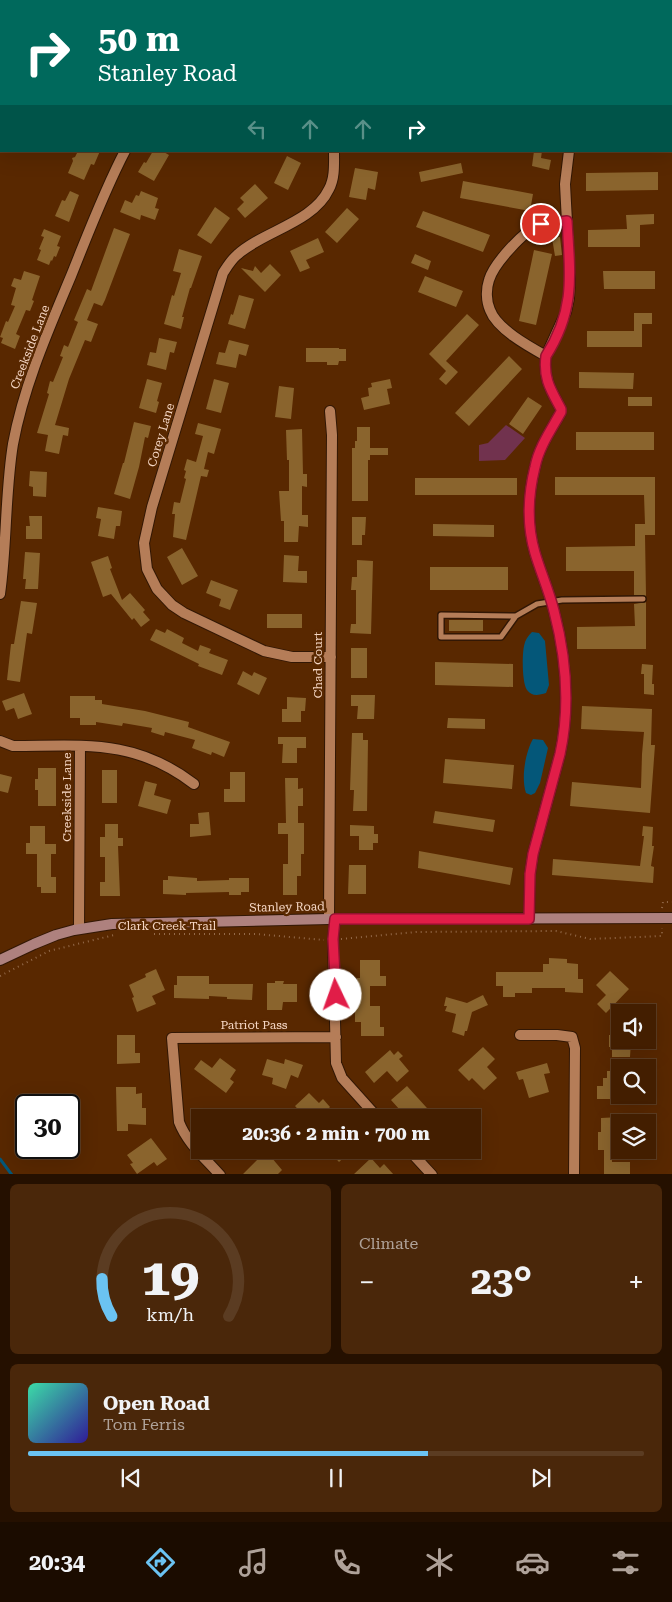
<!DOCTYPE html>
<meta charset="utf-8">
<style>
:root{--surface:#431e00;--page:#4a270a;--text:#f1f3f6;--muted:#afa299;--line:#5b3c22;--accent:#6bc3f2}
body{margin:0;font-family:"Roboto Serif",serif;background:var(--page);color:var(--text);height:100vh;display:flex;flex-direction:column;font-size:19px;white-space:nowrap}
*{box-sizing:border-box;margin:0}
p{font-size:16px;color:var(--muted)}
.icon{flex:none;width:28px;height:28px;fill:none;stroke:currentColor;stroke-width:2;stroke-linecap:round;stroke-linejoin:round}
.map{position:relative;height:1174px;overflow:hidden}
.side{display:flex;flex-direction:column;gap:10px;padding:10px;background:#251000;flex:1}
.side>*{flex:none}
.banner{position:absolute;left:0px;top:0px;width:672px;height:152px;box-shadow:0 5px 20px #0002,0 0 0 1px var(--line);background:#00695c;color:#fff;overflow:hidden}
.buttons{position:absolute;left:611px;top:1004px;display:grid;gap:10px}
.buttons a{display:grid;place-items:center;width:45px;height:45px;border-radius:0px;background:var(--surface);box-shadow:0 5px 20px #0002,0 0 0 1px var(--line);font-size:25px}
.speed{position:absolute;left:15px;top:1094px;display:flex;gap:10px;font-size:25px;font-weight:700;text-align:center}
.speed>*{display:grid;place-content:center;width:65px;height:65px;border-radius:50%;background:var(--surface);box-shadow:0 5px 20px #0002,0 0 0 1px var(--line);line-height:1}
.speed .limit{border:2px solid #111;border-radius:8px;background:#fff;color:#111}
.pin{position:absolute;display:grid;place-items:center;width:42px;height:42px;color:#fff;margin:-21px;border:2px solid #fff;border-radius:50%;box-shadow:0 1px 5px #0007}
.me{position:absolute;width:55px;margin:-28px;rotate:357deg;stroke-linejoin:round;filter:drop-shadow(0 0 4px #0008)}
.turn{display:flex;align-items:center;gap:18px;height:105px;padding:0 15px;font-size:22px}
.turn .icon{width:65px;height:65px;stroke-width:2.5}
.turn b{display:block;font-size:35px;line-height:42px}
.lanes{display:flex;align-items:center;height:48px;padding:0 15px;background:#0003;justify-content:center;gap:25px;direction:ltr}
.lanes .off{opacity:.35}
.big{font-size:38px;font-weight:700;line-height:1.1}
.side .tile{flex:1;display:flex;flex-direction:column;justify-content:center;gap:8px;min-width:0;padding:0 18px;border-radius:8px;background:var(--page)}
.side .dial{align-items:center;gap:0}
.dial svg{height:130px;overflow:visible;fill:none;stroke:var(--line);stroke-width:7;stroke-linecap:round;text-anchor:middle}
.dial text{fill:var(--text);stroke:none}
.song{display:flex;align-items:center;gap:15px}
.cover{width:60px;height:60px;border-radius:8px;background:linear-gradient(135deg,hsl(160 70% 55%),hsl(250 70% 35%))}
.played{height:5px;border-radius:2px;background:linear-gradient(90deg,var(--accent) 65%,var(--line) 65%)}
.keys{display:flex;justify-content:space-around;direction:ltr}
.heat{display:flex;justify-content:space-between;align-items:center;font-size:28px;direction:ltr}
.side .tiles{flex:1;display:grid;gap:10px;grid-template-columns:1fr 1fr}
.tile:last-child{grid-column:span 2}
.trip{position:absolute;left:191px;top:1109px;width:290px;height:50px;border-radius:0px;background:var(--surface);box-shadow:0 5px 20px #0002,0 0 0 1px var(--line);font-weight:700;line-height:50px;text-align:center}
.tabs{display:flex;height:80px;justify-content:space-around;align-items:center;background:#1b0c00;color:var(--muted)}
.tabs .icon{width:35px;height:35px}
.tabs .on{color:var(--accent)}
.tabs b{font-size:22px;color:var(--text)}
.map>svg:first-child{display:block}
.green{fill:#71324e}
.water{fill:#045779}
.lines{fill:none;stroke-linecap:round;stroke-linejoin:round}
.stream{stroke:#045779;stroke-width:3}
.building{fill:#8a642d}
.lane-casing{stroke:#321704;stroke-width:8}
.street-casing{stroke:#321704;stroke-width:12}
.secondary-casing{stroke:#321704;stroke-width:12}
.path{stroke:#936948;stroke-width:2;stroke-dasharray:1 4;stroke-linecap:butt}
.lane{stroke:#b57d58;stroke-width:5}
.street{stroke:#b57d58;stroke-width:10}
.secondary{stroke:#ae817e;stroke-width:10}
.route-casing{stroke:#92132f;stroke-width:12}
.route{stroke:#e11d48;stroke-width:9}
.labels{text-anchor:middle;stroke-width:5;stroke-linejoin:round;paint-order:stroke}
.street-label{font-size:12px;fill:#f5d6c3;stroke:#592800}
</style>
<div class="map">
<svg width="672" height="1175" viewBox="0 0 672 1175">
<rect width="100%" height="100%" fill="#592800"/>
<path class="green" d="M506 425 525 438 505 460 479 461V445L488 443Z"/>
<path class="water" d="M532 632 539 633 545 641 549 685 546 693C539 695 532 697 527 690 522 683 522 655 524 646 525 640 528 636 532 632Z
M533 739 543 740 548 748 540 783 535 793 531 795 526 793C521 779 525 753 533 739Z"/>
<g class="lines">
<path class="stream" d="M32 1 35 0
M0 18 1 17
M0 1159 12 1175"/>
</g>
<path class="building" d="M78 151H100L94 165 91 164 84 180 68 173 73 161 72 158 75 157Z
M153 151H162L169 155 154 181 138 172 144 162 146 163Z
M534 151H542L541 158 551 160 549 170 532 166Z
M287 156 301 163 288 190 274 183Z
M461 163 463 173 421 182 419 172Z
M355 168 378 172 375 190 368 188 366 200 349 197Z
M658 172V190L586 191V173Z
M463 181 533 194 530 211 460 198Z
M255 184 268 198 245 218 237 209 244 202 240 198Z
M70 191 79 195 69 222 55 216 62 200 65 201Z
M141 191 158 198 155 208 159 209 155 220 141 215 140 220 120 212 125 200 132 203 136 195 139 196Z
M215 207 230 218 211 244 197 235Z
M347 208 359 219 337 243 325 232Z
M423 211 490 235 483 252 416 227Z
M654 214V224L640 225V247H588V230L627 229 626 215Z
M114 228 130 234 105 300 102 306 94 303 87 320 98 324 91 342 85 340 69 379 55 425 69 428 68 436 63 435 59 454 45 451 48 435 37 433 49 394 47 393 50 381 53 382 63 357 60 356 64 345 68 347 78 322 74 320 87 289 91 291Z
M44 229 61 236 57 246 60 247 56 257 54 256 52 261 51 260 49 265 37 260 41 250 39 249 44 237 41 236Z
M560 237 562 255 555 256 552 238Z
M318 238 324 252 306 260 310 268 300 272 290 251Z
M179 249 202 256 191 288H190L182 317H184L181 329 164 324 172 295 174 296 181 273 173 271Z
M534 250 552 254 536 325 519 321Z
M415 254 431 261 428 270 411 263Z
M270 264 281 275 265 292 241 268 253 271 255 266 261 273Z
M24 271 40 276 32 300 34 301 30 311 26 310 16 334 20 336 15 349 1 343 3 338 0 337 6 321 8 322 15 306 11 305 16 288 11 286 14 278 21 280Z
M603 271H655V289H604Z
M425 276 463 291 456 307 418 292Z
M239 295 254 299 245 329 228 324 231 314 233 315Z
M634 313H652V324H642V347H587V331H634Z
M467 314 479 325 446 361 458 372 446 385 439 379 446 371 429 354Z
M159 338 177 342 174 353 170 352 166 370 147 365 150 352 156 353Z
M229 340 249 345 246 356 239 354 236 368 216 364 219 352 225 353Z
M306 348H339V349H346V361H339L338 365H327V362H306Z
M509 356 522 369 469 426 455 413Z
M579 372 634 373 633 389 579 388Z
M147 379 162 383 157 401 159 402 156 413 139 408Z
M214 379 229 383 221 413 206 409Z
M390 379 392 388 387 389 390 404 364 410 361 398 369 396 368 388 372 387 371 383Z
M279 386 294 388 291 419 275 417Z
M528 397 542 406 523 434 509 424Z
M628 397H652V406H628Z
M134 422 151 426 148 438 145 437 139 467 130 499 114 494 123 463H124Z
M198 423 221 429 214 454 208 452 204 469 209 470 207 477 201 476 186 540 173 537 175 514H172L174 502 180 503 186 479 184 478 186 471 184 470 187 459 196 462 203 436 195 434Z
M357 427H370V448H388V455H370V460H368V501H352V448H355V441H357Z
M302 429 303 474H307V487L302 486V515H308V527L299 526 298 542H284V521H281L279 491H289V460H287L286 430Z
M576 432H654V450H576Z
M30 471 47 472 46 497 33 496V487L29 486Z
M555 477H655V535H645L646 596 634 595V571H566V547L635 546V524H645L644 495H555Z
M415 478H517V495H415Z
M98 507 122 511 120 526H116L114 539 98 536 101 519 96 518Z
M29 516H42V539H26V526H30Z
M352 517H366L365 535H362V545H352Z
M433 524 494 525V537L433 536Z
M182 548 198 576 182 585 167 557Z
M25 552 40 553 38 589H25L26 579H23Z
M284 555 299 556 298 571H307V583L283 582Z
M108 556 112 568 110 569 122 600 130 593 145 610 143 612 150 620 141 627 134 618 132 620 111 594 103 597 91 562Z
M357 560 373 561 371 634 350 633 351 624H356V590H351L352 577H357Z
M430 567H508V590H430Z
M211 580 238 590 230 610 219 606 221 599 206 593Z
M21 601 37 603 32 634 27 633 20 682 7 680 11 644H14Z
M646 602V649H577V627L635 626 634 604Z
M267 614H302V628H267Z
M449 620H483V631H449Z
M156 629 165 633 167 629 184 638 182 643 198 651 200 645 211 649 209 653 228 660 222 675 198 666 199 664 150 640Z
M351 648H367V678H351Z
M435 662 513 664V687L435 685Z
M642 664 653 665 652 684H654V695L644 694V674H641Z
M243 671 252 676 254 672 267 678 259 695 237 684Z
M24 693 32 714 18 719 14 708 6 711 2 701Z
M351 695H375L374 719H357L358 706H351Z
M70 696H95V700H102V704L145 711 189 722 188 727 230 742 224 757 212 752 211 755 192 748 195 740 165 732 164 736 151 732 152 728 123 723 122 726 96 722V725H80V718H70Z
M287 697 306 698 305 711H301V722H282V709H287Z
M582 706 652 709 651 745H655L650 813 570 806 572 782 641 788 642 754 644 732 581 729Z
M448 718 485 719V729L447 728Z
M352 733H363V740H368L367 811H353L354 790H350Z
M278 737H306V748H297V763H282L283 744H278Z
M445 759 514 765 512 789 443 783Z
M38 768H56V806H38V790H35V779H38Z
M102 770H117V803H102Z
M230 772H245V802H224V789H230Z
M0 774 12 777 8 793 0 791Z
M285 778H298V789L303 788V806H298V823H304V854H301V876H297V895H283V864H288V834H278V823H286Z
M145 781 157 784 154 795 171 800 167 814 138 806Z
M435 811 495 820 493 832 433 823Z
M209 812 211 835 190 837V824H199L198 813Z
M105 824H118V838H123V846H118L120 896H100V882H105V857H100V837H105Z
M350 825 374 826V834H378V843H373V850H359V836H350Z
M30 826H45V844H56V854H51V877H56V893H41V887H37V854H26V843H30Z
M643 826 653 827 652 846H654L651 866 654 867 653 883 552 875 553 859 640 866 644 836H642Z
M419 851 513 868 510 885 418 868Z
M349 865H366V894H348Z
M168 876 197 878V881L229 880V878H249V892H241V895H229V892L186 893V895L163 894V880H168Z
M549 958 567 959V963L578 964V979H583V993L565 992V988H532V993H515V997H503V986H496V972H543V964H549Z
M360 960H380V976H386V986H370V1006H380V1027H384V1036H361V1022H355V1006H357V978H360Z
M156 969 165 990 152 996 156 1004 137 1012 132 998 134 997 129 985 146 977 145 974Z
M610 971 629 989 606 1013 597 1004 606 995 596 985Z
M177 976H209V984H253L252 1000 227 999V997L209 996V999L174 998V985H177Z
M275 981H284L283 984H297V1002H283L282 1010H267V983H275Z
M483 995 488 1005 472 1012 467 1031H465L464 1036 452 1032 456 1014 445 1011 447 1006H444L446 997 467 1003Z
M117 1035H135V1053H140V1063L117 1064Z
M609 1035H620V1040H626V1042H631L630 1057H612V1047H609Z
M483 1047 495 1059 487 1067 497 1078 484 1090 472 1078 469 1081 458 1070Z
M390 1050 394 1055 398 1051 403 1056 399 1059 409 1071 397 1082 387 1071 374 1083 365 1072Z
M220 1058 236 1070 230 1079 234 1082 226 1093 194 1069 201 1060 212 1068Z
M267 1059 284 1064 285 1059 303 1065 298 1078 291 1075 286 1089 272 1084 273 1078 262 1075Z
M547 1063 550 1073 544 1074 549 1092 529 1098 523 1079 519 1080 516 1072Z
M607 1071H620V1099H597V1086H603V1078H607Z
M407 1086 436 1118H418L413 1112 409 1116 402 1108 400 1110 391 1100Z
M116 1087H136V1094L142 1093V1108H146V1125L128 1124V1131H117Z
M309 1093 319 1103 323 1099 330 1107 319 1118H306L295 1106Z
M620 1117V1145H611L612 1162H630V1175H604V1150H598V1132H601V1118Z
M151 1138 167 1159 157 1166 154 1162 137 1174 130 1164 133 1163 127 1155Z
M328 1150H352L339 1162Z
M266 1151 282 1170 277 1175H242Z
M371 1158 380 1168 384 1164 394 1175H353Z"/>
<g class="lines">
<g class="lane-casing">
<path id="lane" d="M516 616 501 637H441V615L516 616 537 604 562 600 643 599"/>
</g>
<g class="street-casing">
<path id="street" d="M519 0 520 1
M546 356C528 346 497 329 490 310 486 301 486 289 489 280 494 263 524 231 540 224 548 221 559 222 567 221
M0 594C7 544 5 493 13 444 24 385 48 331 71 276 88 234 104 191 125 151
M331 657H292L264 651 184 613 172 605 157 589 147 569 144 543 152 507 223 273C227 267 231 260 237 255 263 231 313 223 329 189 335 178 334 164 334 151
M0 741 13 746C83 746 134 738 194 784
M329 919 332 435 330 411
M335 919 333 939 336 1063 342 1078 378 1118
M529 919 530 874 533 854 560 754C570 708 566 657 554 611 549 591 541 573 535 553 527 526 528 495 535 467 539 447 551 430 561 412V409C551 390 543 379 546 356L566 312 569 298 570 279 565 184 569 151
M79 929 80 746
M520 1035H557L572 1037 575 1048 574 1175
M409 1150 432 1175
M220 1175C205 1158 187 1143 179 1122L172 1038 336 1037"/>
</g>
<g class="secondary-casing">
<path id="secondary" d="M0 960 34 944 56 935 74 930 112 924 329 919 672 918"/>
</g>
<path class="path" d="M662 908 663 902H672
M154 934H256L324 940
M341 939 416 932 556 931 590 939 662 936V928
M0 976 49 951 114 935"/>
<use href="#lane" class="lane"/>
<use href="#street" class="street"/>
<use href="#secondary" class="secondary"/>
</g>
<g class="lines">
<g class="route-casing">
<path id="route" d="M336 995 333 939 335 919H529L530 874 533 854 560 754C570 708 566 657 554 611 549 591 541 573 535 553 527 526 528 495 535 467 539 447 551 430 561 412V409C551 390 543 379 546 356 576 309 570 273 567 221L541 224"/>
</g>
<use href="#route" class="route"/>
</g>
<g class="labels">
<g class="street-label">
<text transform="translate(30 347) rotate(-69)" y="4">Creekside Lane</text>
<text transform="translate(161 435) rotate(-73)" y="4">Corey Lane</text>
<text transform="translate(318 665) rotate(-90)" y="4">Chad Court</text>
<text transform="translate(67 797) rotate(-90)" y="4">Creekside Lane</text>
<text transform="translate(287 907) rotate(-1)" y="4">Stanley Road</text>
<text x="167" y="930">Clark Creek Trail</text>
<text x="254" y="1029">Patriot Pass</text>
</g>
</g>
</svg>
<div class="buttons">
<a><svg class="icon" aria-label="sound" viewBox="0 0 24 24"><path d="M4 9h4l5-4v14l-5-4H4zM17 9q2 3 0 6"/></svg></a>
<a><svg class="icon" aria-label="search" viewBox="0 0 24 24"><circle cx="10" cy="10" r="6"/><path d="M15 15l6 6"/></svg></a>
<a><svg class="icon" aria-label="layers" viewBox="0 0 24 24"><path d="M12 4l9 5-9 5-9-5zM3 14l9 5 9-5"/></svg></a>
</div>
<div class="speed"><div class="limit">30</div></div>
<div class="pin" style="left:541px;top:224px;background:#d93025"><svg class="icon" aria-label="arrive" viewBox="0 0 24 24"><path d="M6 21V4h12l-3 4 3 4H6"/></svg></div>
<svg class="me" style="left:336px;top:995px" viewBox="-20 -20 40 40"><circle r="19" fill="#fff"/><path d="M0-13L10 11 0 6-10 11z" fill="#e11d48"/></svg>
<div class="trip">20:36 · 2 min · 700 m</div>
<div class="banner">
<div class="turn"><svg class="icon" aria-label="right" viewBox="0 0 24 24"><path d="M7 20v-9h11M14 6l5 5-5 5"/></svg><div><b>50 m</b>Stanley Road</div></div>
<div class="lanes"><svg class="icon off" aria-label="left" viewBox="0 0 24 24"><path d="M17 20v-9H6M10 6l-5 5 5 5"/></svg><svg class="icon off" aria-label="ahead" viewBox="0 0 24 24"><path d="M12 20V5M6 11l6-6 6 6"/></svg><svg class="icon off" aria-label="ahead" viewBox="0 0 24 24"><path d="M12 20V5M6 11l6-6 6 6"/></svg><svg class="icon" aria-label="right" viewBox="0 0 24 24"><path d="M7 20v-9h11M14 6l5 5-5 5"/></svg></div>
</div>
</div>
<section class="side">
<div class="tiles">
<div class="tile dial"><svg viewBox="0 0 100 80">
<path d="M14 69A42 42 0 1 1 86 69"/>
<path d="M14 69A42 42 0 0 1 8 46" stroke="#6bc3f2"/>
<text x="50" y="56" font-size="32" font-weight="700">19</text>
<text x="50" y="72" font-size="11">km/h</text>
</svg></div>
<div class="tile"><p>Climate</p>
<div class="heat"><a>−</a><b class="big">23°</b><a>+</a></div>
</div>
<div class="tile">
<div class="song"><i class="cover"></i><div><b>Open Road</b><p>Tom Ferris</p></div></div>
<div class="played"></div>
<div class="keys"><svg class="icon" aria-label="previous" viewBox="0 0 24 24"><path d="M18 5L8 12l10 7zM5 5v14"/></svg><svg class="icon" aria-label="pause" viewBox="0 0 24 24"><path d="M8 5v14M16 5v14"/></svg><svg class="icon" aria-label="next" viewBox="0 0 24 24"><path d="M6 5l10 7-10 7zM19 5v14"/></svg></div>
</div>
</div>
</section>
<nav class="tabs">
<b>20:34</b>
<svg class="icon on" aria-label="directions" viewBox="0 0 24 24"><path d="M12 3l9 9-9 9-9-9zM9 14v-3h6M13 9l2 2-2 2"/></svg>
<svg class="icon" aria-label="music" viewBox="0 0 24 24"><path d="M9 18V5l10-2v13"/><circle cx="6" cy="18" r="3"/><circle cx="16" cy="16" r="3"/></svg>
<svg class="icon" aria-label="phone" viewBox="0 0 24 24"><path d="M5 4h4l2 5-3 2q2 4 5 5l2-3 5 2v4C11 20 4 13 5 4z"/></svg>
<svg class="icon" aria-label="climate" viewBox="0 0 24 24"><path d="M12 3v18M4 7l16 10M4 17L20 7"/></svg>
<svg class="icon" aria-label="car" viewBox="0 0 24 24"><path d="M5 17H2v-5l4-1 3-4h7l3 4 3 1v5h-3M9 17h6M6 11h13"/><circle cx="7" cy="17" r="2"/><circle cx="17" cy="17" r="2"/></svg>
<svg class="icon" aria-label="filters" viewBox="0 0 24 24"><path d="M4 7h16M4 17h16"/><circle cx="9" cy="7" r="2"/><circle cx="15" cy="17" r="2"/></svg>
</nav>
